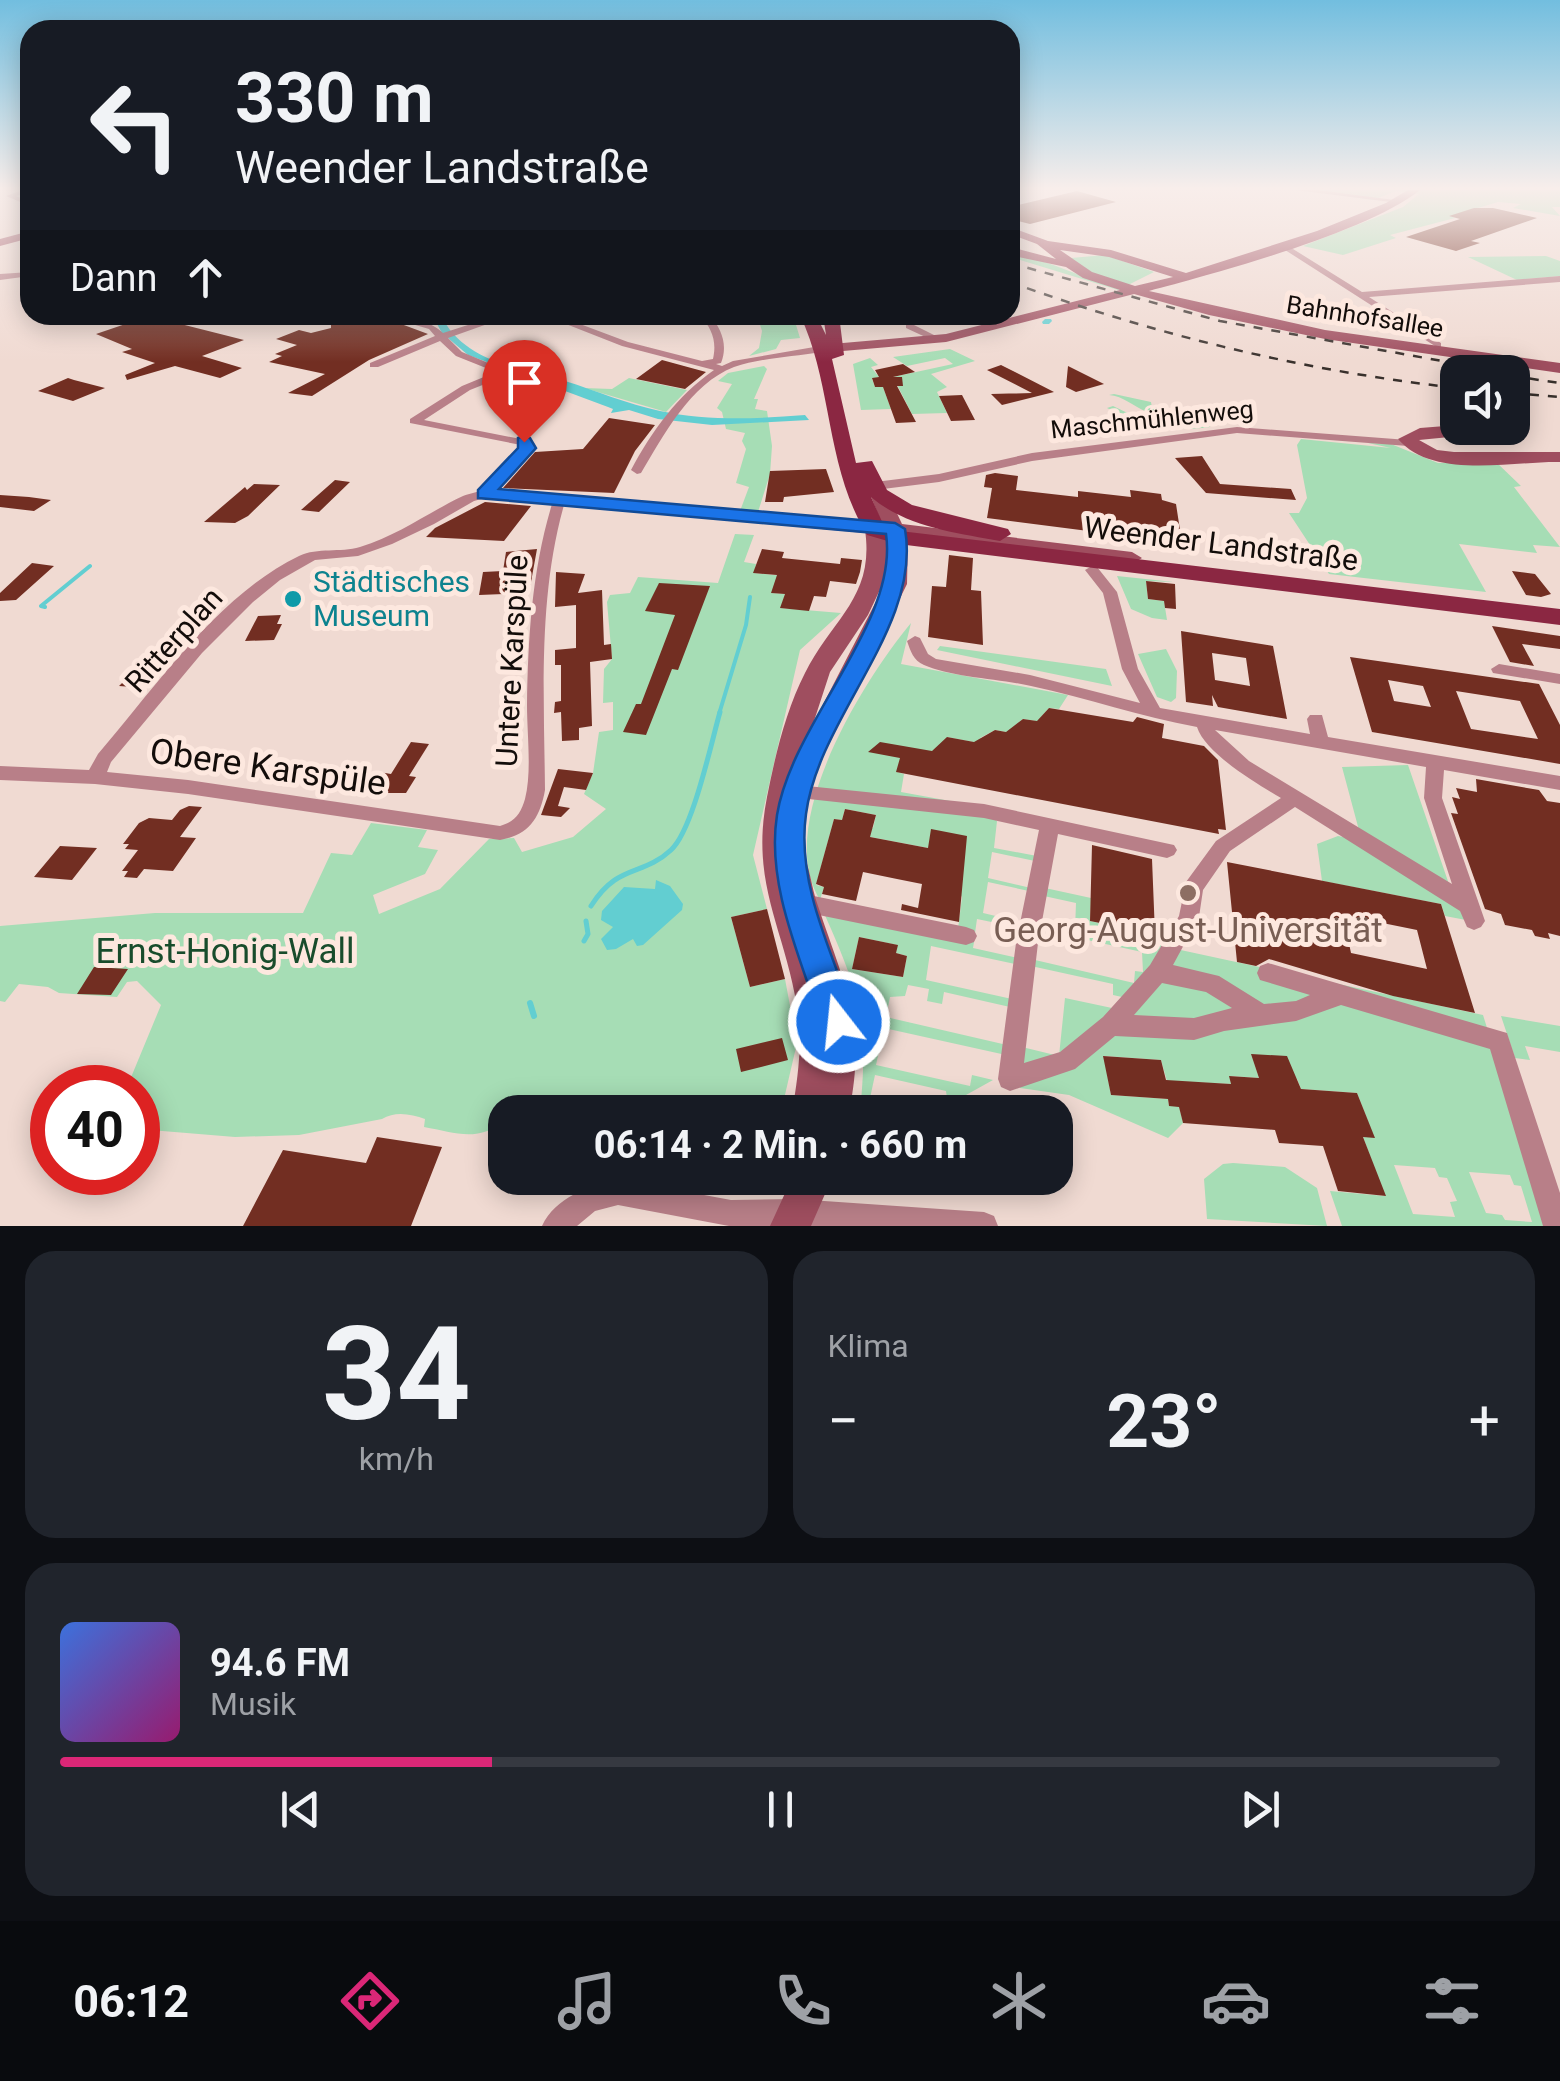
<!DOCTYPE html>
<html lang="de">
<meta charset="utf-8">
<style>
:root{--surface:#171b24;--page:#20242c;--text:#f1f3f6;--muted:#9ea1a6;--line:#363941;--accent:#db2777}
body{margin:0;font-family:Roboto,sans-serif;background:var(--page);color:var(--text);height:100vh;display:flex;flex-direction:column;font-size:38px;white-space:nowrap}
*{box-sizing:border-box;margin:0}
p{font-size:32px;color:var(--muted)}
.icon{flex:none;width:55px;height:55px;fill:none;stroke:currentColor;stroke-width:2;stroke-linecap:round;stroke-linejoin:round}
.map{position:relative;height:1226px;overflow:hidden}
.panel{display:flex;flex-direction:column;gap:25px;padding:25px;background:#0d0f14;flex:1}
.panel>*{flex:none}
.banner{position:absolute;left:20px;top:20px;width:1000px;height:305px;border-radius:30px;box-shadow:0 5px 25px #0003;background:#171b24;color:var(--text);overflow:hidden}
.buttons{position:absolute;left:1440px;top:355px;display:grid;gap:20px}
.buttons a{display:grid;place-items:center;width:90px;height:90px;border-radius:20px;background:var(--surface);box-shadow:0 5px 25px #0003;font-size:50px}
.speed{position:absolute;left:30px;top:1065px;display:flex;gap:20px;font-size:50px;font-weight:700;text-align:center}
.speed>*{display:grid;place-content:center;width:130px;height:130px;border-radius:50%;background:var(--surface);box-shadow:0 5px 25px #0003;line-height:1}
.speed .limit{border:15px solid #d22;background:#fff;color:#111}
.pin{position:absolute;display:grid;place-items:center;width:85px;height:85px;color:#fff;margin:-102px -42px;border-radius:50% 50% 50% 0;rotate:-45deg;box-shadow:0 0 10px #0007}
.pin .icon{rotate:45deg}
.me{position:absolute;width:110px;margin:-55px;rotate:344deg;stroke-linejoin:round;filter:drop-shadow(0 0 8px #0008)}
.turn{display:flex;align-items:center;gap:35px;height:210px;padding:0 50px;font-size:45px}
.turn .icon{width:130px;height:130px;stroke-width:2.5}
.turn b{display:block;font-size:70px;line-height:85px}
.then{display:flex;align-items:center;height:95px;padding:0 50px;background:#0003;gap:20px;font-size:38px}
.big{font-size:75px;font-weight:700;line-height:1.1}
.panel .card{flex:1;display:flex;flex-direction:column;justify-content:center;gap:15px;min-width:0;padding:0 35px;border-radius:30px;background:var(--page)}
.panel .dial{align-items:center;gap:0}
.dial b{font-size:130px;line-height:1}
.song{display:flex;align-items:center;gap:30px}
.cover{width:120px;height:120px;border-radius:15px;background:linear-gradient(135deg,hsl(220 70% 55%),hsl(320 70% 35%))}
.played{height:10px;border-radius:5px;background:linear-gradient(90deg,var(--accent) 30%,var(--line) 30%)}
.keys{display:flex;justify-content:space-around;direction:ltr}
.heat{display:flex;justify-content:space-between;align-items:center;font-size:55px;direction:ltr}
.panel .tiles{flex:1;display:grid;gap:25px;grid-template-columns:1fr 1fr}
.card:last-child{grid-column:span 2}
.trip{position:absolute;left:488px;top:1095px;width:585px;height:100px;border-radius:30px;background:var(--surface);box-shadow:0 5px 25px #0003;font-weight:700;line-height:100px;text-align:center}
.menu{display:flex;height:160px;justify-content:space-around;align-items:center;background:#090b0e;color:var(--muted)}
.menu .icon{width:70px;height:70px}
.menu .current{color:var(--accent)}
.menu b{font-size:45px;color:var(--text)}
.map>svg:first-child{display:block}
.green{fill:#a6ddb5;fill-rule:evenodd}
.water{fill:#62ced1}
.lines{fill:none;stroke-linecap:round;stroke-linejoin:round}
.stream-far2{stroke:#62ced1;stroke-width:4}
.stream-far1{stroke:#62ced1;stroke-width:5}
.stream{stroke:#62ced1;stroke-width:6}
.canal{fill:#62ced1;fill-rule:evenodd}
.building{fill:#722e22;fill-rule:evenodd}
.street{fill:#b87f88;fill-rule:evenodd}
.secondary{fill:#9f4e5f;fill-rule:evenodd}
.primary{fill:#8b2742;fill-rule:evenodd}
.rail{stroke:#38302c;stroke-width:2.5;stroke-dasharray:9 9;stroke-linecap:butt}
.route{fill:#1a73e8;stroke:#114b97;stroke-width:2.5}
.culture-dot{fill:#0f9aa8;stroke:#fde8df;stroke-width:4}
.education-dot{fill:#8d6e63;stroke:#fde8df;stroke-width:4}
.labels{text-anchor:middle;stroke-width:10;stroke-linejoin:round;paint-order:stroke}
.far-street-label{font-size:25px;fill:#130d0a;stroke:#fde8df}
.street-label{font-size:30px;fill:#130d0a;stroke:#fde8df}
.culture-label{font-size:30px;fill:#0d838f;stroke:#fde8df;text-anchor:start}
.near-street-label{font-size:35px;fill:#130d0a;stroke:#fde8df}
.near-education-label{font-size:35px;fill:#785e54;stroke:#fde8df}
.near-park-label{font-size:35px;fill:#184c2c;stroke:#fde8df}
</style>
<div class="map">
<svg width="1560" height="1226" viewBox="0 0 1560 1226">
<rect width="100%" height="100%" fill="#f0dad2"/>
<path class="green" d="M1303 190H1560V207H1552L1560 216 1513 208 1521 204 1498 202 1451 216 1455 218 1390 235 1396 238 1343 255 1303 246 1403 207 1419 194 1396 191 1373 200Z
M1014 253C1053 263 1072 273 1111 286L1071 258 1105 255 1154 272 1118 290 1010 257Z
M1546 256 1560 261V276L1517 280 1468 257Z
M757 315H793L800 338 781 340 776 349 749 356 759 348 762 331Z
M950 349 975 361 931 374 947 387 937 392 947 413 912 414 893 377 953 364 945 358 907 366 893 357Z
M870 358 878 365 871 367 879 377 872 379 875 387H883L891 409 861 410 853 364Z
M764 366 767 369 754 399H758L755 409 767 411 772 446 770 474 758 512 740 511 749 487 736 483 746 449 742 441 745 433 726 429 722 412 717 408 732 384 718 381 728 373Z
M629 378 687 390 666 412 584 388 612 389Z
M1114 394 1151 402 1152 408 1207 413 1210 427C1174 432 1140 425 1107 408L1113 406 1138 418 1183 422C1173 409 1160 416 1145 411 1135 407 1123 396 1109 395Z
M1301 439 1391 448 1368 443 1391 444 1438 463 1496 462 1521 486 1514 487 1560 547 1533 545 1537 553 1459 544 1486 592 1329 574 1289 513H1299L1307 498 1297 445Z
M735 534 754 535 744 562 756 564 754 573 793 577 772 593 785 594 781 608 841 613 800 650 753 855 767 909 731 917 750 987 785 979 797 1043 781 1112H505V1126L500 1124C475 1142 453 1132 424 1127L425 1119C411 1114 395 1111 382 1119L299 1135 235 1137 138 1129V1088L127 1087 161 1005 137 981 127 982 117 997 59 993 48 987 19 984 5 1002 0 1001V926L155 913H303L331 853 352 855 371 823 427 830 418 847 438 850 425 874 373 895 379 914 440 889 489 839 514 838 522 852 573 837 606 809 584 794 593 773 599 732 613 730V702L603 703 604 669 612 659 607 602 610 595 630 593 638 577 718 583Z
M1117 576 1174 582 1146 581 1148 599 1164 601 1167 620 1152 618 1131 609Z
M911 623 901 664 1068 695 1059 709 1049 708 1041 717 1048 723 1023 719 1012 728 1022 735 995 730 980 738 994 746 947 737 948 750 897 772 904 774 901 792 983 807 997 821 994 848 1037 856 1035 861 992 852 988 878 1031 888 1029 891 988 882 983 913 1025 923 1021 928 977 919 975 933 958 929 962 897 928 848 865 836 867 827 873 828 876 815 845 809 842 820 834 819 816 885 824 887 820 900C773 825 863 681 911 623Z
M940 646 1106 669 1112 686 937 650Z
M1166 649 1177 671 1176 698 1171 702 1157 697 1138 654Z
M1408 765 1451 890 1360 834 1342 767Z
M1338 836 1354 839 1457 902 1466 920 1445 916 1441 904 1322 881 1317 844Z
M1045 888 1091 898 1090 921 1170 938 1176 949 1483 1015 1549 1226H1342L1330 1191 1385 1196 1363 1137H1374L1357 1093 1301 1089 1297 1079 1252 1055 1259 1078 1230 1076 1231 1084 1167 1081 1161 1060 1104 1056 1111 1095 1168 1099 1169 1106H1179L1183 1123 1168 1138 1069 1095 1020 1088 1022 1047 1059 1056 1065 998 1112 1008 1122 997 1113 995V984L1031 966 1035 960 1134 983 1135 971 1143 972 1142 952 1037 929 1039 923 1075 930 1076 903 1044 896ZM1394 1165 1435 1168 1439 1177 1447 1178 1457 1201 1450 1202 1455 1217 1413 1214ZM1469 1172 1510 1175 1514 1185 1521 1186 1532 1222 1505 1220 1502 1215 1486 1213Z
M824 913 974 942 973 948 1018 958 1015 964 931 946 926 980 1012 999 1010 1007 944 992 942 1004 927 1001 929 989 908 985 905 996 890 997 886 1017 1007 1045 1006 1055 884 1028 876 1065 970 1086 972 1075 993 1080 948 1105 946 1091 875 1075 867 1112H860C869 1023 860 994 824 913ZM859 937 897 945 896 953 907 956 903 977 852 969Z
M1501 1016 1560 1026V1052L1525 1046 1530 1060 1515 1058Z
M1233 1163 1285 1167 1317 1188 1327 1226 1207 1219 1204 1179 1223 1164Z"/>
<path class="water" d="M432 315H441C463 362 520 368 565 381 597 391 627 404 660 411 707 421 757 419 805 415L809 420 712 425 658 419 629 410 611 413 613 409 608 407 468 355 442 333Z
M656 880 670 886 683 904 682 910 643 945 637 946 633 939 616 949 607 950 601 939 613 927 601 920 602 911 624 887 655 889Z"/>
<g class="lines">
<path class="stream-far2" d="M45 607 41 606 90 566
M719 714 746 625 750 597"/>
<path class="stream-far1" d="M591 906C618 863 642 877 671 850 693 830 711 743 720 712
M584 941 588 934 586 921"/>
<path class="stream" d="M530 1003 534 1016"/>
<path class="canal" d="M1045 319H1051L1052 321 1049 324H1043L1042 322Z"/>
</g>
<path class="building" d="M1077 191 1116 202 1030 224 1010 219V207Z
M1474 208H1493L1537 218 1471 241 1480 243 1456 251 1406 237 1460 219 1449 216Z
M353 315H377L428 334 369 360 312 396 288 393 325 374 269 362 282 356 275 354 297 345 276 339 299 330 311 333 331 328V324Z
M149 316 244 340 202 356 242 368 220 378 175 366 127 380 125 375 155 363 122 352 132 349 96 334Z
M662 360 706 372 685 389 636 379Z
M903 364 915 372 893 377H902L903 386H897L916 422 896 423 883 387H875L872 378 879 377 875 370Z
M1001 365 1013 371 1054 392 1002 405 991 394 1032 393 987 370Z
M1068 366 1104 384 1076 392 1066 387Z
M68 378 74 380 105 388 73 401 38 391Z
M962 395 975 420 951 421 939 396Z
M609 418 655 425 635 451 614 493 503 488 535 452 583 449Z
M1202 456 1220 484 1291 489 1296 500 1206 493 1175 458Z
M826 469 834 492 784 497 783 502H765L770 471Z
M995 473 1018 476 1016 490 1078 497V491L1131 497 1130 490 1161 494 1162 500 1176 504 1182 543 987 518 992 488 984 487 986 475Z
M335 480 350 482 319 512 301 510Z
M254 484 280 485 248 516 235 523 204 522 245 487 247 490Z
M0 495 29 497 51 500 34 511 0 507Z
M485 502 531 506 504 541 426 537 435 528Z
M537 549 529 593 479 595 483 572 503 571 506 552Z
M762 549 784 552 782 558 840 564 841 558 862 560 860 572 856 584 830 581 826 597 814 596 809 611 780 608 785 594 771 593 777 575 753 573Z
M949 555 973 558 971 590 981 591 983 645 928 637 932 586 946 587Z
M32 563 54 566 16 600 0 601V593Z
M1512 571 1535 574 1551 594 1541 597 1526 595Z
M556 572 585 574 578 593 602 590 604 645 611 644 612 659 590 662 592 726 579 728V740L562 741 561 712 554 713 555 702 561 701V665H555V650L576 648V605L555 607Z
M1146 581 1175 584 1176 609 1165 608 1164 601 1148 599Z
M659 583 710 586 678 670 672 669 646 735 623 732 636 704H641L675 615 645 611Z
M281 615 277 624H282L274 640 245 641 258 616Z
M1492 626 1560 636V649L1522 644 1534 666 1510 662Z
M1181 631 1273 646 1287 719 1218 707 1212 695 1213 706 1186 702ZM1212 653 1246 658 1250 686 1215 680Z
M159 647 181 649 147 688 119 686Z
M1350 657 1539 684 1560 725V764L1372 732ZM1388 680 1423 686 1431 707 1394 701ZM1456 691 1520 701 1538 739 1471 729Z
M1049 708 1133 722 1137 717 1164 724 1162 738 1204 746 1218 760 1226 830 1218 829 1219 834 896 772 900 758 868 752 880 742 932 751 947 737 974 742 995 730 1006 732 1023 719 1037 721Z
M411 742 429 744 409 776 416 777 406 793H378L380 789 369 788 379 772 391 774Z
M558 769 593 773 586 790 564 787 558 806 570 808 561 817 541 815Z
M1476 779 1539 790 1547 801 1560 803V936L1548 933 1550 939 1535 936 1532 930 1505 925 1501 914 1485 909 1451 813 1458 814 1452 797 1460 799 1456 788 1477 792Z
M189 806 202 807 180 837 196 838 173 871 144 869 137 878 124 877 128 871H122L138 850 125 849 129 844H123L139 823 149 818 172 820 180 810Z
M845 809 876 815 870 837 928 848 931 829 967 836 959 922 901 910 902 904 918 908 922 884 897 879 863 872 856 901 822 894 824 887 816 884 834 819 842 820Z
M1092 845 1152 859 1155 934 1090 921Z
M60 846 97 848 72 880 34 877Z
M1227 862 1441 904 1475 1013 1393 996 1269 959 1256 966 1237 962ZM1343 915 1417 930 1427 969 1351 953Z
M767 909 785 979 750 987 731 917Z
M859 937 898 945 896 953 907 956 903 977 852 969Z
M94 967 128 969 111 995 77 994Z
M782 1038 788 1060 741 1072 736 1049Z
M1251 1054 1287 1056 1301 1089 1357 1093 1375 1138 1363 1137 1386 1196 1338 1191 1323 1146 1279 1143 1275 1130 1183 1123 1179 1107 1169 1106 1168 1099 1111 1095 1103 1056 1161 1060 1166 1080 1231 1084 1229 1076 1259 1078Z
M377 1137 442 1147 411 1226H243L283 1150 366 1163Z"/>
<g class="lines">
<path class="street" d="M23 190H30V192L16 196 30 202V206L6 196Z
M1295 190H1317L1402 201 1399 203Z
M1285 244 1362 292 1560 276V282L1369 297 1441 343V347L1438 348 1282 248Z
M30 272V276L0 280V274Z
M381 315C402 315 429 319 443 333L499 315H513L448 338 462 352 546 387 550 396 549 398H541L537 391 505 376 470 390 424 420 531 441 533 443 530 451 495 491 875 526 882 530 875 534 564 505C538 597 544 695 545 790 540 818 529 835 500 840L188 794 95 784 0 780V766L89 770 98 754C156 687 217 596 299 556 318 547 340 553 360 547 399 535 427 513 463 496 470 493 478 493 484 488 497 476 508 461 520 448L521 445 410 423V419L462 386 496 372 456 356 440 341 378 367H370V363L435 336 429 329ZM485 498 552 504C532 570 528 637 527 705 527 734 532 772 525 799 521 813 515 822 500 826L188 780 107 772 111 762 202 653 253 602 280 580 315 560 358 556 392 544 434 524 474 501Z
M543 315H556L628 342 702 361 713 359C717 341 712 329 700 315H710C722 330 728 345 721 363L716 364 722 366 733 361 820 346 825 349 820 352C793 357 760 358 734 367 690 384 664 435 641 473L637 474 631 470C652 431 677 396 714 370L622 346Z
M906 324H912L942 339 934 341 906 328Z
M1237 427 1408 440 1414 443 1408 446 1237 433 1032 461 939 482 875 490 869 486 875 482 939 474 1032 453Z
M1092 566 1097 567 1117 592 1138 669 1160 708 1310 734 1307 719 1310 715H1322L1328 737 1560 776V790L1444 770 1442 798 1485 921 1481 927 1474 930 1467 927 1460 911 1295 807 1230 851 1203 890 1199 917 1173 965 1219 976 1264 1004 1296 1001 1310 995 1260 980 1257 973 1260 966 1268 963 1507 1033 1560 1193V1226H1543L1490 1049 1341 1005 1296 1021 1224 1031 1194 1040 1115 1036 1075 1069 1010 1091 1001 1087 998 1079 1016 943 1039 830 984 818 790 797 788 792 790 787 797 785 984 804 1174 845 1177 850 1174 855 1167 858 1058 834 1038 943 1024 1063 1060 1052 1103 1017 1150 965 1179 916 1186 882 1216 841 1281 798C1257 784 1205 753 1197 727 1141 717 1087 698 1031 686 1001 679 950 677 924 665 913 660 911 652 907 641L915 636 920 638 928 654 936 659 1030 675 1140 703 1122 669 1103 593 1085 570ZM1215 730 1426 767 1424 798 1452 884 1249 761ZM1162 983 1206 992 1232 1008 1194 1018 1134 1015Z
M1499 664 1560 674V684L1493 673 1491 669Z
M799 893 966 927 974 930 977 936 974 942 966 945 799 911 792 908 789 902 792 896Z
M618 1179 731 1200 795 1199 984 1212 994 1216 998 1226H729L618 1205 595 1211 577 1226H542C555 1197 590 1186 618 1179Z"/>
<path class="secondary" d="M1408 190H1420C1368 232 1217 273 1149 291L1325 330 1560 363V373L1325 339 1209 315 1134 294 946 342 820 353 813 349 820 345 946 334 1120 290 1083 278 1066 267 1014 256 1012 253 1018 249 1056 259 1037 244 1010 234V227L1048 241 1111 250 1186 273 1317 231 1386 203ZM1060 250 1109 257 1173 277 1135 286 1092 272Z
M30 231V238L0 246V239Z
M1458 425 1499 428 1490 433 1419 440 1437 450 1454 452H1560V462C1512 461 1433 480 1398 439L1420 428Z
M878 486 887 492 902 524 1132 552 1142 558 1132 564 908 537 907 584 822 757 810 791 796 793 791 842 800 846C810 864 811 887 818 906 845 987 867 1025 849 1112H792C798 1077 803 1042 797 1006 784 927 750 883 767 797 775 756 786 710 805 673 832 619 875 597 865 530L868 526 882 524 869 492ZM885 579V584L813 724 830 672 868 615Z
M792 1178H832L811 1226H770Z"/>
<path class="primary" d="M800 315H816L826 335 823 315H839L844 355 832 359 856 463 872 461 887 490 912 505 1008 529 1011 534 1000 541C957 533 906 527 871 497L884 526 900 531 1560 609V625L898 544 867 535C825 465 833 385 800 315Z"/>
<path class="rail" d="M1010 263 1220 321 1503 372
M1010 282C1156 335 1303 371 1458 388
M1512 376 1560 383
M1512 393 1560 397"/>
</g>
<linearGradient id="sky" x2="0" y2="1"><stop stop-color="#72bedf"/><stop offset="0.52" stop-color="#f8eeeb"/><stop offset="1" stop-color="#f8eeeb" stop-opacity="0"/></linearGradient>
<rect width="1560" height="362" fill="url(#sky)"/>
<path class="route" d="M524 436 530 438 536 448 499 489 895 523 905 529C922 627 819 716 806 814 796 885 834 957 856 1022L851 1033 839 1038 826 1033 821 1022C800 957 766 884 777 815 792 722 899 623 886 534L478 498V490L518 448V438Z"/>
<circle class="culture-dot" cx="293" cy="599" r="10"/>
<circle class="education-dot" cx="1188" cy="893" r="10"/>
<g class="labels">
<g class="far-street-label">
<text transform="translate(1365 316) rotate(9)" y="9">Bahnhofsallee</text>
<text transform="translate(1152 419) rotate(-6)" y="9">Maschmühlenweg</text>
</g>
<g class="street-label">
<text transform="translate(1221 544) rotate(7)" y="10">Weender Landstraße</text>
<text transform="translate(174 640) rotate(-48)" y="10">Ritterplan</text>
<text transform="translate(512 661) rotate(-87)" y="10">Untere Karspüle</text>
</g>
<g class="culture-label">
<text x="313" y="592">Städtisches<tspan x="313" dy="34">Museum</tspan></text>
</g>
<g class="near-street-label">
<text transform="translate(268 767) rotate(8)" y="12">Obere Karspüle</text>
</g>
<g class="near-education-label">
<text x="1188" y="942">Georg-August-Universität</text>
</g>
<g class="near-park-label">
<text x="225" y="963">Ernst-Honig-Wall</text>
</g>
</g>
</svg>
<div class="buttons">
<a><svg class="icon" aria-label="sound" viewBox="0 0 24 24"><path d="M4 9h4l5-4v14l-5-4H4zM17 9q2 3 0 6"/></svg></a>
</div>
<div class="speed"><div class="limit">40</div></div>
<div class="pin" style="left:524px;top:442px;background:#d93025"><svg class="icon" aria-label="arrive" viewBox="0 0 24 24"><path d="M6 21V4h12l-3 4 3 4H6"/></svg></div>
<svg class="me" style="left:839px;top:1022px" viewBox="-20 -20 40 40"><circle r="17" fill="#1a73e8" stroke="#fff" stroke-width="3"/><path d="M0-11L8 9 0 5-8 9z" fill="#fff"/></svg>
<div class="trip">06:14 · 2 Min. · 660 m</div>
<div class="banner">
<div class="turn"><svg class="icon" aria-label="left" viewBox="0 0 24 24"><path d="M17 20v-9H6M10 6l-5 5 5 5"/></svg><div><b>330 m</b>Weender Landstraße</div></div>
<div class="then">Dann<svg class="icon" aria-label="ahead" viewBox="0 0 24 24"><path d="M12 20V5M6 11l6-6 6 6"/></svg></div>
</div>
</div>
<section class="panel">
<div class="tiles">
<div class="card dial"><b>34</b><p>km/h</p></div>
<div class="card"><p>Klima</p>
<div class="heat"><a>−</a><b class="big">23°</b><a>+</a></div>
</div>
<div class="card">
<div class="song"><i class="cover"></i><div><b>94.6 FM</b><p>Musik</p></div></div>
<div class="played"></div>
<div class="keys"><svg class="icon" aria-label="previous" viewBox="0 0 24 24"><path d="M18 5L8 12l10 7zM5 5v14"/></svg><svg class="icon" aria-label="pause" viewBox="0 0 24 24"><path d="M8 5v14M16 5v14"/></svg><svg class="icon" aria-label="next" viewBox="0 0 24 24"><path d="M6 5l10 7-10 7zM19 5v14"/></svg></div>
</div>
</div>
</section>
<nav class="menu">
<b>06:12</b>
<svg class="icon current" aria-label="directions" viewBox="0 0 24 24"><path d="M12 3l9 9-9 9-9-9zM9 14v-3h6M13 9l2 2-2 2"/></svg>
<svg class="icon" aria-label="music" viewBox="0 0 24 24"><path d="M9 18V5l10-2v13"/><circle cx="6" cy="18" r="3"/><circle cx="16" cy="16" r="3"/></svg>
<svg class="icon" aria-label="phone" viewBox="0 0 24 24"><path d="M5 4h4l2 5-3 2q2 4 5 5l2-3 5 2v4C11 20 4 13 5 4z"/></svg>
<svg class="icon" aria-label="climate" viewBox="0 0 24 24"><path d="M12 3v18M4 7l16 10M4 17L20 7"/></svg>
<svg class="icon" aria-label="car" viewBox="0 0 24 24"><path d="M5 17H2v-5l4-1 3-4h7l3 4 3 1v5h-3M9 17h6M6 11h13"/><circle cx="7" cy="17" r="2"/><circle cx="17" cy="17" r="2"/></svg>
<svg class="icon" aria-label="filters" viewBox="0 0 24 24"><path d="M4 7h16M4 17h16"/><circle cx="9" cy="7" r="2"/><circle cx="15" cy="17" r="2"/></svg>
</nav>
